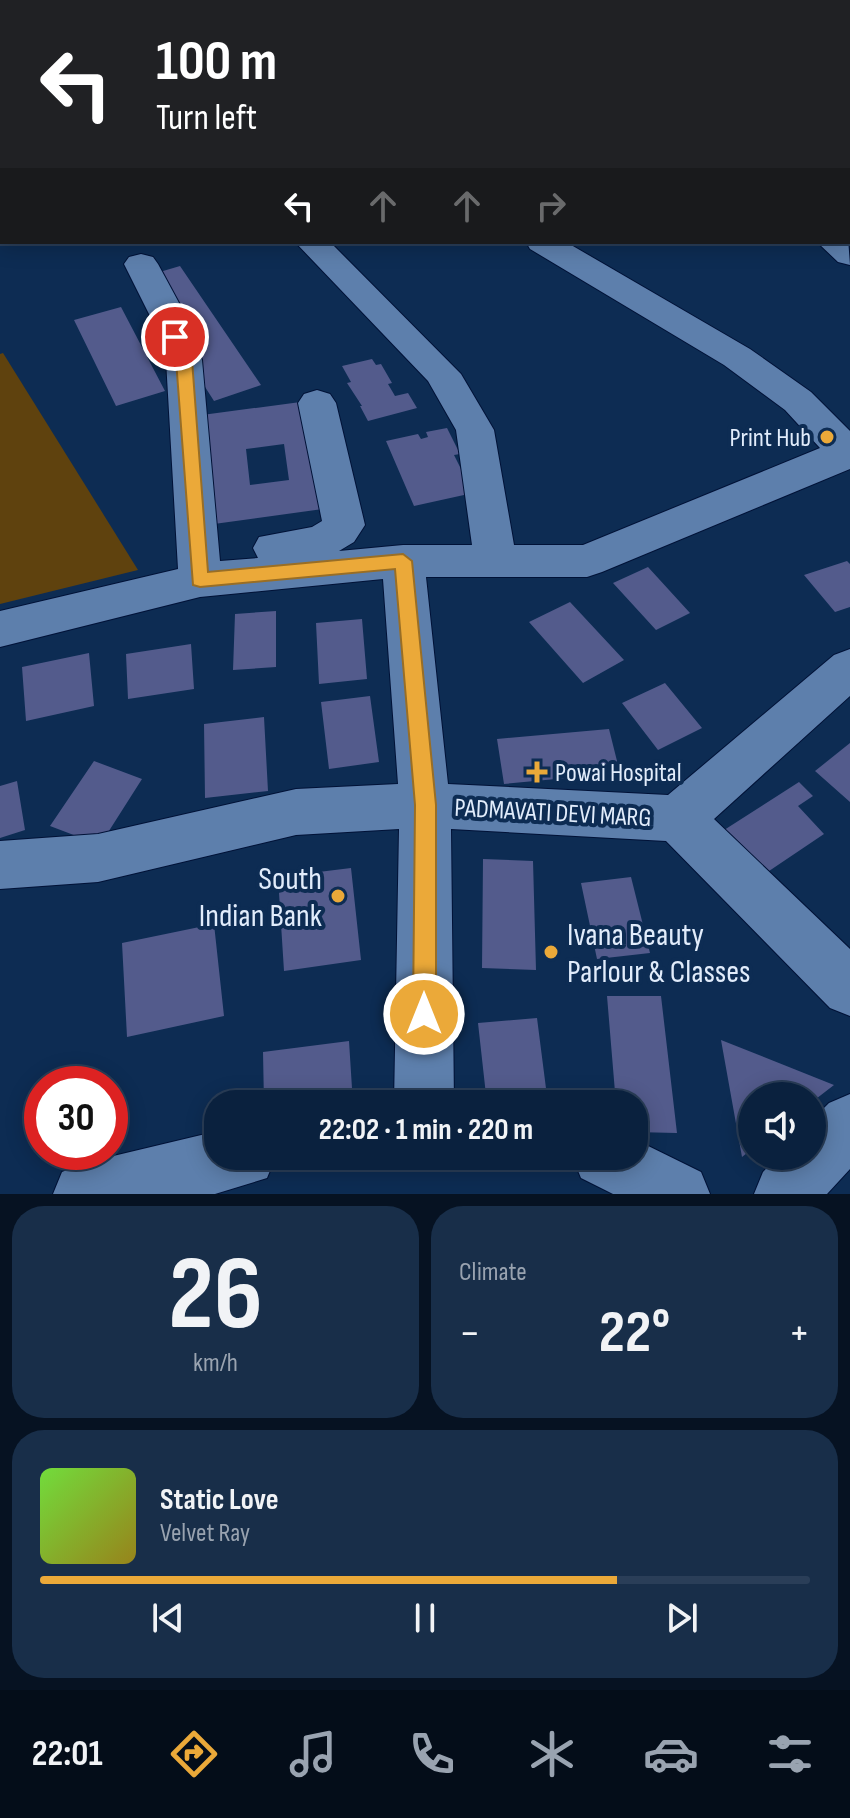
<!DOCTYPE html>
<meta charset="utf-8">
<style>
:root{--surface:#0a213e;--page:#182e49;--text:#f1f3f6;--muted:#99a3b0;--line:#2a3e58;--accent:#eba939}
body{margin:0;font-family:"Sofia Sans Condensed",sans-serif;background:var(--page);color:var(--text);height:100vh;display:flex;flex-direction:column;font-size:30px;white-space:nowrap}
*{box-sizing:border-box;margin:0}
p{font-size:26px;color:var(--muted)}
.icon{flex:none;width:44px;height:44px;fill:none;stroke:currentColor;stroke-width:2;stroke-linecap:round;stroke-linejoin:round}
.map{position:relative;height:1194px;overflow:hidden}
.panel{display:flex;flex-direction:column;gap:12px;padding:12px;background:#061222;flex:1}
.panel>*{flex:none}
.hud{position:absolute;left:0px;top:0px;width:850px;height:244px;box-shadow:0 4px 20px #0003,0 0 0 2px var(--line);background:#202124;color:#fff;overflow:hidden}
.fabs{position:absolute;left:738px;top:1082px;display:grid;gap:16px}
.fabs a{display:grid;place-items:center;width:88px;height:88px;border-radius:50%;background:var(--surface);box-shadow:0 4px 20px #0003,0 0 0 2px var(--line);font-size:40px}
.speed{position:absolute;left:24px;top:1066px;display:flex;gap:16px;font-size:40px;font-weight:700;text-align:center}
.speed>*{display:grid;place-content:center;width:104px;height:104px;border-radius:50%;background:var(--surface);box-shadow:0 4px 20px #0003,0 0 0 2px var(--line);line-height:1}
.speed .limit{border:12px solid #d22;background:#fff;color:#111}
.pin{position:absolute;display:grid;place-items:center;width:68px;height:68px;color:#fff;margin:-34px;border:4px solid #fff;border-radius:50%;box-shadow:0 2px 8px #0007}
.me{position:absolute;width:88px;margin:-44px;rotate:0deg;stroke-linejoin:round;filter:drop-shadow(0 0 6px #0008)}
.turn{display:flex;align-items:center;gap:28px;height:168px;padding:0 24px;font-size:36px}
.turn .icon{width:104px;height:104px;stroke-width:2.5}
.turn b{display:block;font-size:56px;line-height:68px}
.lanes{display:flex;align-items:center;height:76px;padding:0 24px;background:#0003;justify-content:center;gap:40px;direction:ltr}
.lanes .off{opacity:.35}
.big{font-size:60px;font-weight:700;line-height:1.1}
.panel .tile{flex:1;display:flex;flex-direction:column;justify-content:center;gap:12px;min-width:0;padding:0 28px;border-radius:32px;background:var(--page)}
.panel .dial{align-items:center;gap:0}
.dial b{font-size:104px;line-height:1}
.song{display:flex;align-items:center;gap:24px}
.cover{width:96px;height:96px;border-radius:12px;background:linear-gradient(135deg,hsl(100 70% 55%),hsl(50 70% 35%))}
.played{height:8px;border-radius:4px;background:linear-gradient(90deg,var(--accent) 75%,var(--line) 75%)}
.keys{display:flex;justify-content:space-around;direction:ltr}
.heat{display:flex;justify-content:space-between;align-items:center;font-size:44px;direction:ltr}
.panel .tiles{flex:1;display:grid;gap:12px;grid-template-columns:1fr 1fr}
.tile:last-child{grid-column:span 2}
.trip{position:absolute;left:204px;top:1090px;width:444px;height:80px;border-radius:32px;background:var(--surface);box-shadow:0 4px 20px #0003,0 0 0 2px var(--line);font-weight:700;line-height:80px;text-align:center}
.menu{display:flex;height:128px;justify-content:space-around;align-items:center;background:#040d19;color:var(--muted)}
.menu .icon{width:56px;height:56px}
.menu .selected{color:var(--accent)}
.menu b{font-size:36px;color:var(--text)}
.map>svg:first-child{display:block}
.green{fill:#5f420e}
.building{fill:#535b8c;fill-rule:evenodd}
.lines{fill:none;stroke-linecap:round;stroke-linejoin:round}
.minor-casing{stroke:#001237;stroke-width:2}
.minor{fill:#5d7fac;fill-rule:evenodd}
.route{fill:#eba939;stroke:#996e25;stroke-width:2}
.poi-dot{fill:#eba939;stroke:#0d2c53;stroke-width:3}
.labels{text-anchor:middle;stroke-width:8;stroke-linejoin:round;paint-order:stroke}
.poi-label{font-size:26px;fill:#e1ecfb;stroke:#0d2c53;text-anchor:end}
.street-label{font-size:26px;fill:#e1ecfb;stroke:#0d2c53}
.near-poi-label{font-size:32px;fill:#e1ecfb;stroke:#0d2c53;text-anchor:end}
</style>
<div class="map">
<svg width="850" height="1194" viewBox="0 0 850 1194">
<rect width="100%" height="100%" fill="#0d2c53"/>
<path class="green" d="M3 353 138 570 0 604V354Z"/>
<path class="building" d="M180 266 261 385 214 401 136 279Z
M121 307 165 391 116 406 74 320Z
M372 359 376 365 381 364 392 383 388 384 395 396 408 393 417 408 368 421 360 406H362L347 383 351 382 342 366Z
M308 401 330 508 214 524 202 415ZM284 444 289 480 250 485 246 449Z
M447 428 460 454 454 455 473 493 414 506 386 441 418 434 421 439 428 437 426 432Z
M847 561 850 564V607L835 612 804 575Z
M648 567 690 613 656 630 613 583Z
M570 602 624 660 583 683 529 622Z
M276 611V667L233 670 235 614Z
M362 619 367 679 319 684 316 623Z
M191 644 194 689 128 699 126 654Z
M89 653 94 706 26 721 22 667Z
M665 683 702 728 658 750 622 703Z
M370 696 379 762 329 769 321 702Z
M264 717 268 791 205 798 204 724Z
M609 729 620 773 504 784 497 739Z
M850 743V802L815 771Z
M94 761 142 779 100 845 50 826Z
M17 781 25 830 0 838V786Z
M799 782 813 796 798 806 824 834 760 877 721 832Z
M483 859 533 861 536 970 482 968Z
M351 868 361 960 284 971 278 877Z
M631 877 650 953 597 959 581 883Z
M214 924 224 1016 127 1037 122 943Z
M607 996H661L677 1133 634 1132V1104H616Z
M537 1018 548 1104H487L478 1023Z
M721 1040 834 1085 812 1102V1096H752V1149L742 1157Z
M349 1041 353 1104H264L263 1052Z"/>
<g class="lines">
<g class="minor-casing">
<path id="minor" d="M63 0H90L92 2H65Z
M100 0H126L127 2H101Z
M336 0H362V2H336Z
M583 0H615L581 2Z
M714 0H742L744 2H716Z
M796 0H824L826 2H798Z
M848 12 850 13V29L848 28Z
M0 44H2V60H0Z
M848 60H850V78H848Z
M0 113H2V131H0Z
M848 204 850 205V225L848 224Z
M848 238 850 265 838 262 817 242H848Z
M295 242H330L461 374 494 430 514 545H583L820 448 785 410 724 365 530 249 526 242H566L750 349 811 392 850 431V469L602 572 587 577H426L448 784 668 795 834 655 850 649V696L714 819 850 949V1016L830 1008 666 841 451 829 454 1104H394L399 829 296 835 98 882 0 889V841L98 834 296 789 398 784 383 579 200 597 0 647V611L178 569 166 360 149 314 124 264 129 257 141 254 153 257 158 264 185 314 202 360 220 561 258 558 253 548 259 537 312 527 322 521 298 403 304 394 317 390 330 394 336 403 365 525 354 542 339 551 403 545H472L456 430 428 381Z
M850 1094V1169L827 1194H754L763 1172 778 1156H812V1120L829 1103Z
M218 1131V1156H276L267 1178 215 1194H53L62 1172 84 1163Z
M634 1139 701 1172 710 1194H613L581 1178 572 1156H634Z"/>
</g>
<use href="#minor" class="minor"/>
</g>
<path class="route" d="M175 332 183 337 192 360 208 572 403 554 412 561 436 805V1014L433 1023 424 1026 416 1023 413 1014 415 805 395 569 200 587 193 585 176 360 168 337Z"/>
<g class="poi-dot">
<circle cx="827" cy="437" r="8"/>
<path d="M533 760h8v8h8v8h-8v8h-8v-8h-8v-8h8z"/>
<circle cx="338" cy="896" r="8"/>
<circle cx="551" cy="952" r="8"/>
</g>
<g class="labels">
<g class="poi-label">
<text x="811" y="446">Print Hub</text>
<text x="555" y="781" text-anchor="start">Powai Hospital</text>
</g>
<g class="street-label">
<text transform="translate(553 812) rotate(3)" y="9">PADMAVATI DEVI MARG</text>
</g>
<g class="near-poi-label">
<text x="322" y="889">South<tspan x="322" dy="37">Indian Bank</tspan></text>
<text x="567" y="945" text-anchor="start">Ivana Beauty<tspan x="567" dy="37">Parlour &amp; Classes</tspan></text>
</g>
</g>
</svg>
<div class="fabs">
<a><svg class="icon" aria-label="sound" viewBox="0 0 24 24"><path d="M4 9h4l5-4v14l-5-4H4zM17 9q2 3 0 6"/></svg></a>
</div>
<div class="speed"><div class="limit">30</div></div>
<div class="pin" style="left:175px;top:337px;background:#d93025"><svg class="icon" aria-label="arrive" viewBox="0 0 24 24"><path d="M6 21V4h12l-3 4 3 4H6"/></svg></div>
<svg class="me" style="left:424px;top:1014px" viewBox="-20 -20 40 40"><circle r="17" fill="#eba939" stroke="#fff" stroke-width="3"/><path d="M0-11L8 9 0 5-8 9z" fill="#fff"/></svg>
<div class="trip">22:02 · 1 min · 220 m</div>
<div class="hud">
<div class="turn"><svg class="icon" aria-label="left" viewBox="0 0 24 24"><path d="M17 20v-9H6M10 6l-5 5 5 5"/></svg><div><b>100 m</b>Turn left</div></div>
<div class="lanes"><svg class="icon" aria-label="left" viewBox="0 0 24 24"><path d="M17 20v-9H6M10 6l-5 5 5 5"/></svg><svg class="icon off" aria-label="ahead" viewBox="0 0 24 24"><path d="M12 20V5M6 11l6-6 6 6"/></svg><svg class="icon off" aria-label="ahead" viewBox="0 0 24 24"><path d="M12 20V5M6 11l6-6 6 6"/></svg><svg class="icon off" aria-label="right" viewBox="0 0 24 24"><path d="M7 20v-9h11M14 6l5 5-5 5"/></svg></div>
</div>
</div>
<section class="panel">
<div class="tiles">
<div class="tile dial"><b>26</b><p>km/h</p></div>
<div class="tile"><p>Climate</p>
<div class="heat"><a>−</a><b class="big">22°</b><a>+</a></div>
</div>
<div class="tile">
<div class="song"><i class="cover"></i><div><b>Static Love</b><p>Velvet Ray</p></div></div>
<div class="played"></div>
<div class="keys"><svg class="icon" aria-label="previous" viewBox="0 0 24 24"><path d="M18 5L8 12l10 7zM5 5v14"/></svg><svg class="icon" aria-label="pause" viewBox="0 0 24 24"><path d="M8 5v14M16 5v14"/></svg><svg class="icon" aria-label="next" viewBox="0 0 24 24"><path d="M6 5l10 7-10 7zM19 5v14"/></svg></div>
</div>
</div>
</section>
<nav class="menu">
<b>22:01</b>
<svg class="icon selected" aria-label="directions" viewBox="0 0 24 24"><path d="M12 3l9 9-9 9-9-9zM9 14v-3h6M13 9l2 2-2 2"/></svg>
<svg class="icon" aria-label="music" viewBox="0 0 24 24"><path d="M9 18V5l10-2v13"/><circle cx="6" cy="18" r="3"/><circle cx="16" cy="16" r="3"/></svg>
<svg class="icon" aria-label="phone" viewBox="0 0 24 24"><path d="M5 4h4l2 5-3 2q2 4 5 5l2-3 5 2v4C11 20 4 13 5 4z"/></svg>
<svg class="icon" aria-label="climate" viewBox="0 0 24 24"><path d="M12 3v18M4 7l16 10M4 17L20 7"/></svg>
<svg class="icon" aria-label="car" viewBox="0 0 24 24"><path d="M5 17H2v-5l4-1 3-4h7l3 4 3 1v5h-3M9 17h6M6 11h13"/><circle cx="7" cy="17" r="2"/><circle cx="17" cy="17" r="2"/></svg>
<svg class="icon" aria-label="filters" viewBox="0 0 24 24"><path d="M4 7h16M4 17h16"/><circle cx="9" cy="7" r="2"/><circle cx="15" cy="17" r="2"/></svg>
</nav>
